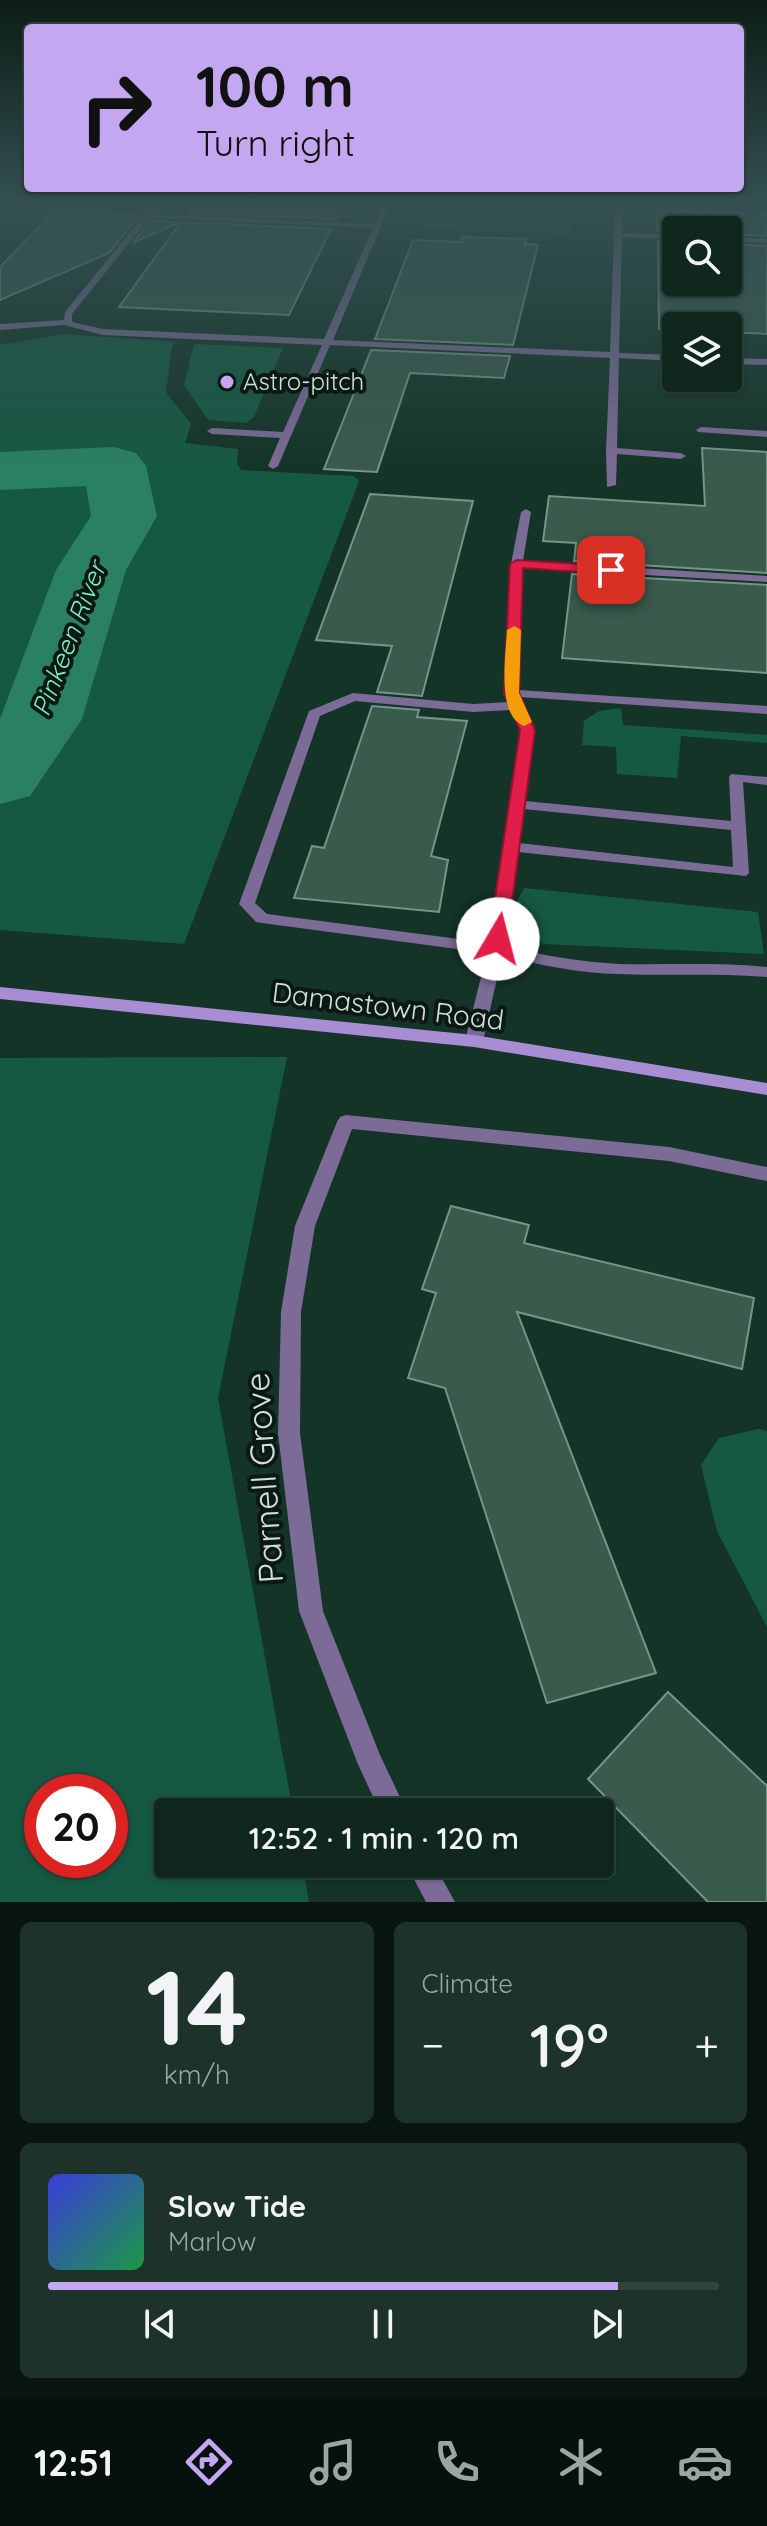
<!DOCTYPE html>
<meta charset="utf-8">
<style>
:root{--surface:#0f271d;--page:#1d332a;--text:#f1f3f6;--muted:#9ba5a4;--line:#2f443b;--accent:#c4a7f1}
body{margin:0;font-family:Quicksand,sans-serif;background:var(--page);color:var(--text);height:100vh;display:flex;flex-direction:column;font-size:30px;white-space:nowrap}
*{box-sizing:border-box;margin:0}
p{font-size:26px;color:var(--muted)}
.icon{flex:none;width:44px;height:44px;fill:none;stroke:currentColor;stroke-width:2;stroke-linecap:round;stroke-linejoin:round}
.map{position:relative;height:1902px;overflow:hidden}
.drawer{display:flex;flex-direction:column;gap:20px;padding:20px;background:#081510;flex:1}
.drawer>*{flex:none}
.hud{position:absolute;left:24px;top:24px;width:720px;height:168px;border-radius:8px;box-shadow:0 2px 6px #0004,0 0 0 2px var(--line);background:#c4a7f1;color:#111;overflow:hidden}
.buttons{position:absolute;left:662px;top:216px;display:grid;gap:16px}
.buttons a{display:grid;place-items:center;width:80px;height:80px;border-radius:8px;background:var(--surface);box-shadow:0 2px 6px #0004,0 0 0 2px var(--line);font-size:40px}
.speed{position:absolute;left:24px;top:1774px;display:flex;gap:16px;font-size:40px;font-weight:700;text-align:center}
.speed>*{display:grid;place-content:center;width:104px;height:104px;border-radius:50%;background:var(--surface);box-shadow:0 2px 6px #0004,0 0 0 2px var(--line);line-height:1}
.speed .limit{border:12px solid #d22;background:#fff;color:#111}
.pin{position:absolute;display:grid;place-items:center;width:68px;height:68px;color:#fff;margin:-34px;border-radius:16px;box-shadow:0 4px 12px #0006}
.me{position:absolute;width:88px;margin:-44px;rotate:8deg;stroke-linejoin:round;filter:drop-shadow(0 0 6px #0008)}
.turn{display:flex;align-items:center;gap:28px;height:168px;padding:0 40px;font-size:36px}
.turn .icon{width:104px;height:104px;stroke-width:2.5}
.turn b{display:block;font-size:56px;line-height:68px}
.big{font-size:60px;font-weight:600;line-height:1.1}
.drawer .card{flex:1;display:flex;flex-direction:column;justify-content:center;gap:12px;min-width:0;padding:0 28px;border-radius:12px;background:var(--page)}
.drawer .dial{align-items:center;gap:0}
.dial b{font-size:104px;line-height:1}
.song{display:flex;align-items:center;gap:24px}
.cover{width:96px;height:96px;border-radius:12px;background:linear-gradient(135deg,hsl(240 70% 55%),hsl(140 70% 35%))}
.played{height:8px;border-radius:4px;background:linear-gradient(90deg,var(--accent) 85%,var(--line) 85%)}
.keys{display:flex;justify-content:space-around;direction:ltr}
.heat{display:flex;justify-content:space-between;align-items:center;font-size:44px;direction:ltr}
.drawer .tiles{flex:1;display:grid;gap:20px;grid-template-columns:1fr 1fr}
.card:last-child{grid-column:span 2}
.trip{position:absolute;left:154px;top:1798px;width:460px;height:80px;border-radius:8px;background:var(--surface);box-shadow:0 2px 6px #0004,0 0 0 2px var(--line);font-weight:600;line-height:80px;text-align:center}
.dock{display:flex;height:128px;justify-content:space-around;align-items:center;background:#06100c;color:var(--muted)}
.dock .icon{width:56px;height:56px}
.dock .current{color:var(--accent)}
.dock b{font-size:36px;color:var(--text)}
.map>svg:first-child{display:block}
.green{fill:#165942;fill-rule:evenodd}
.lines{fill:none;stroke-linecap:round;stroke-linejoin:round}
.river{fill:#2a8162;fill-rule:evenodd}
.building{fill:#3a5a4c;stroke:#749686;stroke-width:2}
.lane{fill:#7c6b97;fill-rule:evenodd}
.street{fill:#7c6b97;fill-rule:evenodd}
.secondary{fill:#a98dd4;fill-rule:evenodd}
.route{fill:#e11d48;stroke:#92132f;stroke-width:2}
.slow{fill:#f59e0b}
.poi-dot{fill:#c4a7f1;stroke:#0b1813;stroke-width:3}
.labels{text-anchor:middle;stroke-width:8;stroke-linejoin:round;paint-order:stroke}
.far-poi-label{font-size:24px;fill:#cfe0d8;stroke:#0b1813;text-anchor:start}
.far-water-label{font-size:26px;font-style:italic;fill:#79efc0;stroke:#0b1813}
.street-label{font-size:28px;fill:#cfe0d8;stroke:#0b1813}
.near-street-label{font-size:34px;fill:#cfe0d8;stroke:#0b1813}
</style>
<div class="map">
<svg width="767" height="1902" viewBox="0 0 767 1902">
<rect width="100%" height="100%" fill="#143427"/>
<path class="green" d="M428 206H439L573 211 570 234 419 229Z
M65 334 176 342 172 346 166 392 191 424 185 443 238 449 237 463 241 470 354 476 359 481 184 944 0 930V345Z
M194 344 283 348 254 417 246 423 208 420 184 385Z
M621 708 623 725 767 735V743L681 736 677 778 617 774 616 747 582 745 584 721 599 711Z
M524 888 758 912 764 954 542 944 517 901Z
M287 1057 218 1398 293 1812H168V1864H302L309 1902H0V1058ZM110 1792V1860H42V1792Z
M758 1429 767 1431V1627L717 1531 701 1465 719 1438Z"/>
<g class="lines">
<path class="river" d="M114 447 136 453 146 466 157 516 126 570 82 719 30 796 0 804V719L56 570 91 516 86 486 0 490V452Z"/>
</g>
<path class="building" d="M194 205H343L336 219 188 213Z
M657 210 767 214V236L728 234V230L657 231Z
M54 211 140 215 109 253 0 300V267Z
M150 221 180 222 133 243Z
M181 222 331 229 289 315 119 307Z
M462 237 526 239 525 244 538 245 513 345 375 339 413 240 461 242Z
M658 241 676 242V282H728V244L767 246V334L728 332V326L659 329Z
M371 350 510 356 504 378 410 373 377 472 324 469Z
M702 448 767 452V573L574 561 576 543 543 541 549 496 705 506Z
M370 494 473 501 422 696 377 692 392 646 316 640Z
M572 574 767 585V673L562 658Z
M372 706 419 710 417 717 467 721 431 856 448 860 439 912 294 898 312 846 324 848Z
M451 1206 529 1225 524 1243 754 1298 742 1369 517 1312 656 1673 547 1703 445 1388 408 1378 436 1293 422 1289Z
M668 1692 767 1786V1902H708L588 1779Z"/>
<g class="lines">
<path class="lane" d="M526 509 531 512 523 561 767 576V582L523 568 518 690 767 706V714L520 697 535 730 525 801 731 821 729 777 731 774 767 777V785L743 782 749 873 746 876 518 852 504 946C542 955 580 962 620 964 669 965 718 962 767 967V977C717 973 668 976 618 974 579 973 541 965 502 956L483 1041 480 1045H468L465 1041 487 953 262 923 256 922 239 904 309 711 353 693 473 704 509 702 505 693 511 564 521 512ZM355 701 473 712 512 710 521 730 489 943 267 914 255 903 320 716ZM524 809 731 830 733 867 519 843Z"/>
<path class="street" d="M152 205H159L153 214 375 224 383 205H390L333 340 610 352 615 205H623L622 233 676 235V239L622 237 619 353 676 355V361L619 358 617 448 681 453 686 456 681 459 617 454 616 485 607 487 606 451 610 358 330 345 278 466 273 469 268 466 280 438 212 434 207 431 212 428 283 432 322 345 103 335 64 325 0 330V324L64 320 65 312ZM149 218 373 228 324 339 103 329 72 322V314Z
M728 237 767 239V243L728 241Z
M728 358 767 359V365L728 364Z
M701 427 767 431V437L698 432 696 430Z
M346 1115 669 1147 767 1167V1181L669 1161 352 1129 315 1226 301 1312 300 1433 323 1611 380 1755 407 1812H380L357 1762 299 1611 278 1433 281 1312 295 1226 337 1122 340 1117Z
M406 1864H434L455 1902H426Z"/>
<path class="secondary" d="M0 987 474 1035 767 1083V1095L474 1047 0 999Z"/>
</g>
<linearGradient id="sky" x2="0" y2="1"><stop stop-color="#0b1d15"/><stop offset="0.43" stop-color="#345052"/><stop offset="1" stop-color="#345052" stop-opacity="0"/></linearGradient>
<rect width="767" height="472" fill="url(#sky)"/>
<path class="route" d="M517 560 611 566 617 570 611 574 523 568 519 693 535 730 507 939 498 945 489 939 520 730 504 693 510 564Z"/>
<path class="slow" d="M514 626 521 630 519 693 532 722 524 726C496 716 506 654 507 630Z"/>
<circle class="poi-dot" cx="227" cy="382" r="8"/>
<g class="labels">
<g class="far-poi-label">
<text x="243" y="390">Astro-pitch</text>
</g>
<g class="far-water-label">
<text transform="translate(69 639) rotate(-69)" y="9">Pinkeen River</text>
</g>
<g class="street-label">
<text transform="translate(388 1006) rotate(7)" y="10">Damastown Road</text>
</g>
<g class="near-street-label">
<text transform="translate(264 1478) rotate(-94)" y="12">Parnell Grove</text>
</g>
</g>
</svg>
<div class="buttons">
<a><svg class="icon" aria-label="search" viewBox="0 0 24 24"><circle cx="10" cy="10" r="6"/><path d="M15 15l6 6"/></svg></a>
<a><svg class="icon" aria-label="layers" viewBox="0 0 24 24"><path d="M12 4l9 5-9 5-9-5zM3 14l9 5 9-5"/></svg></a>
</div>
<div class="speed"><div class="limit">20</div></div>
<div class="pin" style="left:611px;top:570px;background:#d93025"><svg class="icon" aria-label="arrive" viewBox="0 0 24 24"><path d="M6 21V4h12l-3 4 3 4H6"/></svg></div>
<svg class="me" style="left:498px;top:939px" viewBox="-20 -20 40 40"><circle r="19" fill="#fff"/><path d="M0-13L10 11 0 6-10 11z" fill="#e11d48"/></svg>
<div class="trip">12:52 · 1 min · 120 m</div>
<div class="hud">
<div class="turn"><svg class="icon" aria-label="right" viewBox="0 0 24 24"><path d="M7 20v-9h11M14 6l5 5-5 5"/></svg><div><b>100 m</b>Turn right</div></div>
</div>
</div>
<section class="drawer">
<div class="tiles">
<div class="card dial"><b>14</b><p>km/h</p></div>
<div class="card"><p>Climate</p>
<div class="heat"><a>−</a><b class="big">19°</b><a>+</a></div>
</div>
<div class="card">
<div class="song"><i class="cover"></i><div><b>Slow Tide</b><p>Marlow</p></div></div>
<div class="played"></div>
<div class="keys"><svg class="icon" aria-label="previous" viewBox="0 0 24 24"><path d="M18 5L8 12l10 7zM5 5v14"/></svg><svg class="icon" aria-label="pause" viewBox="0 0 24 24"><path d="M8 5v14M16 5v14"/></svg><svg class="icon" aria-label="next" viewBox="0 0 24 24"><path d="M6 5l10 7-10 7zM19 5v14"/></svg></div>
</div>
</div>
</section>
<nav class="dock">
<b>12:51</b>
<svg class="icon current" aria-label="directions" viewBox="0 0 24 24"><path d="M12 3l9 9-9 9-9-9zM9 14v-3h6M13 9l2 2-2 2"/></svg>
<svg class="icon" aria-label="music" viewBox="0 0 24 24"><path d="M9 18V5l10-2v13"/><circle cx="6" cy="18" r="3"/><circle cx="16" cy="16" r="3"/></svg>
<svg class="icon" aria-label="phone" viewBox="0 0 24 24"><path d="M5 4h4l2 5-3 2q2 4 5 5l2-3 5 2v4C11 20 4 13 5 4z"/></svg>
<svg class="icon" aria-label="climate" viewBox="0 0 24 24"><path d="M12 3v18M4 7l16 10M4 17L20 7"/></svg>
<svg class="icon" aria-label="car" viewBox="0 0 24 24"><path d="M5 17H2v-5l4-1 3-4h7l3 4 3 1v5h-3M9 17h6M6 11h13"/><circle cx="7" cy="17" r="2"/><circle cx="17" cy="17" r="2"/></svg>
</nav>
